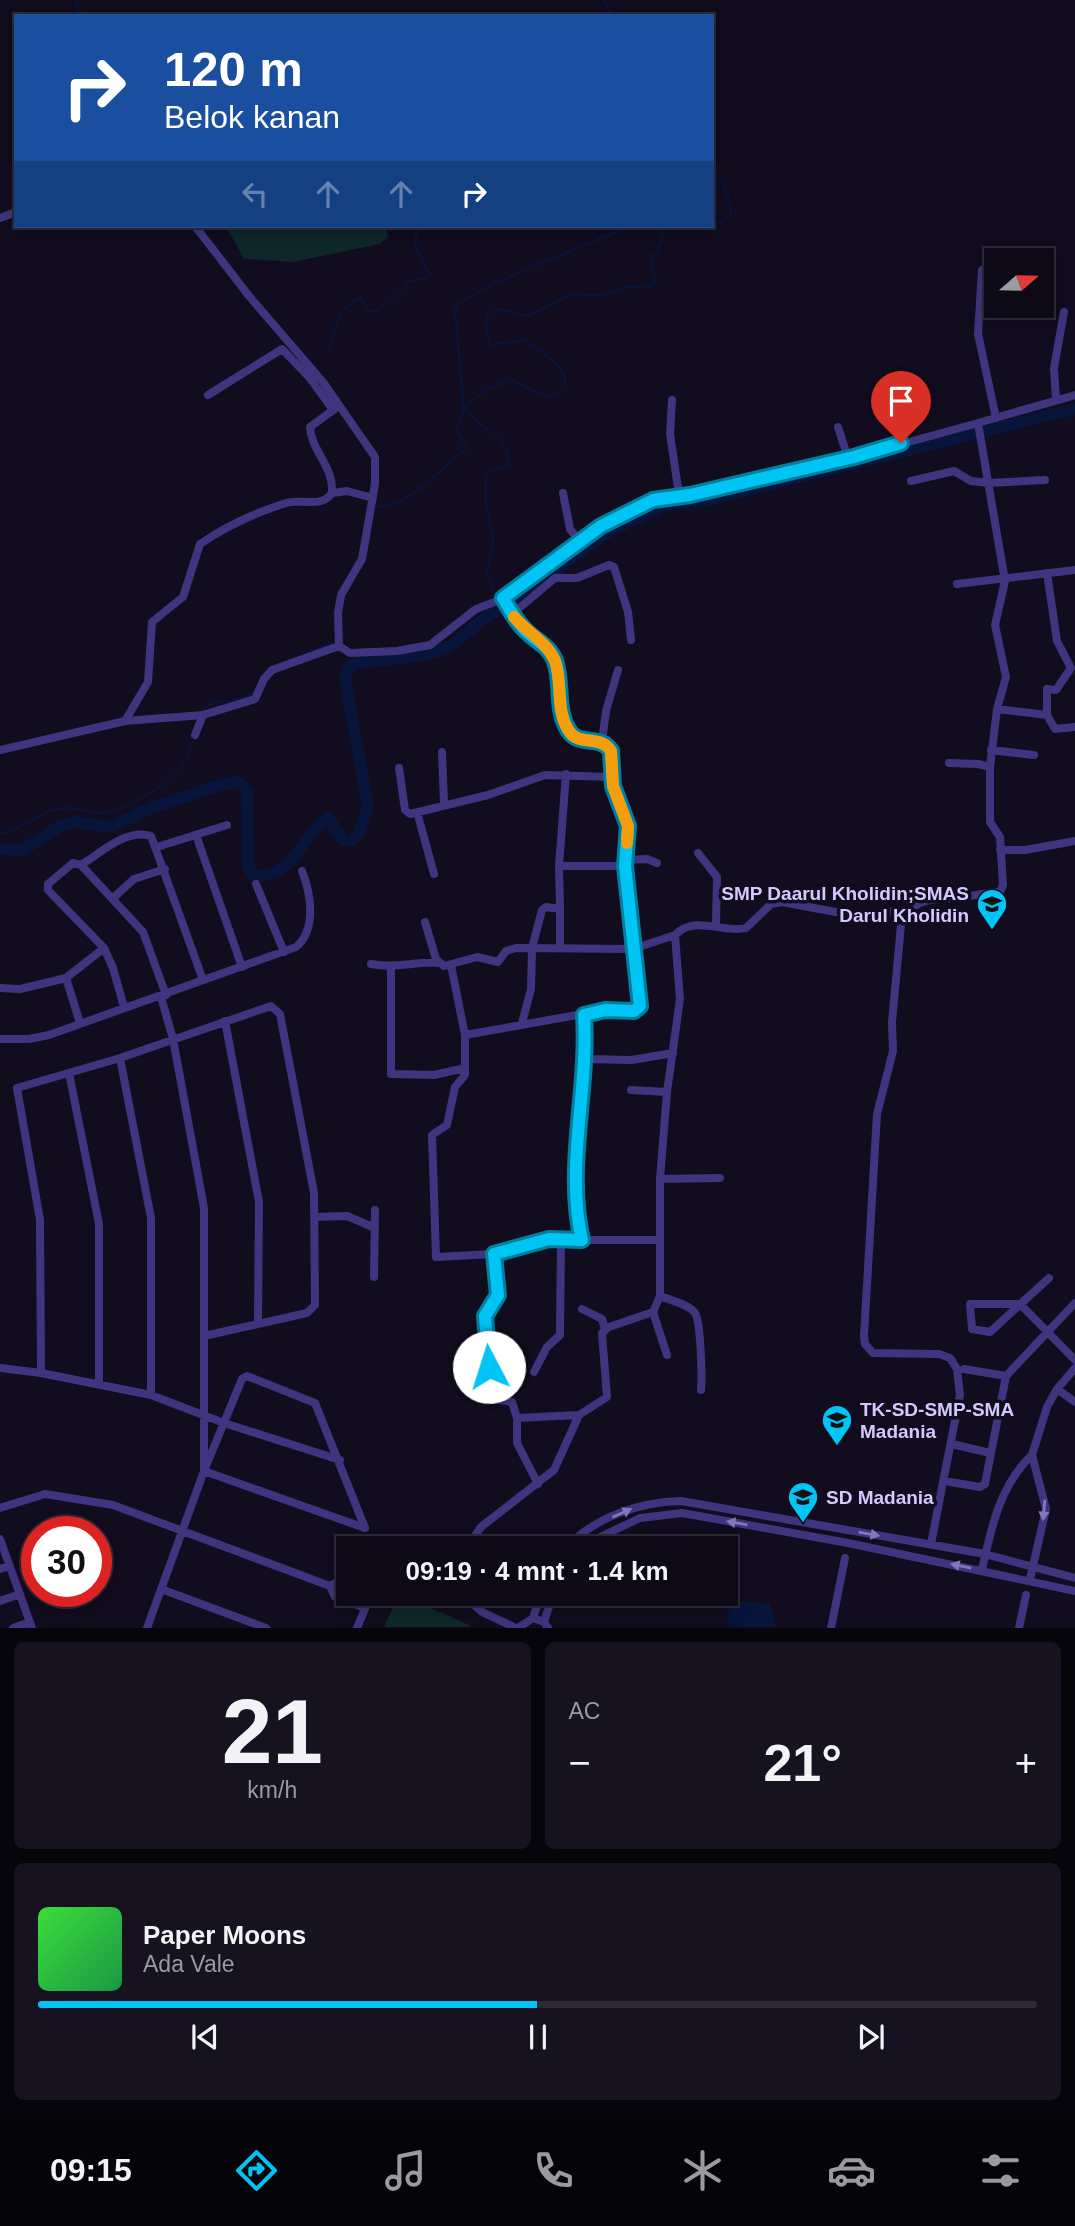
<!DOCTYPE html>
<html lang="id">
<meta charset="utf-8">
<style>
:root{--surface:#0d0916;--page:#16121f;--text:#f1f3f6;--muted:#9a9aa1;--line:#2d2a35;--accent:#00c4f4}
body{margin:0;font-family:Helvetica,sans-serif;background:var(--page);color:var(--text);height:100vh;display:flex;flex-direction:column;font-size:26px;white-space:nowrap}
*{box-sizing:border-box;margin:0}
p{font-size:23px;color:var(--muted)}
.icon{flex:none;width:38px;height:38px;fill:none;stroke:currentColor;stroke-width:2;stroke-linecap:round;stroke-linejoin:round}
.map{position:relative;height:1628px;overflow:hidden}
.sheet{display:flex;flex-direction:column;gap:14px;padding:14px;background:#07050c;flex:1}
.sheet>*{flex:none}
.top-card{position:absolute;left:14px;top:14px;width:700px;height:214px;border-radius:0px;box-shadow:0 4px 18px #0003,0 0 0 2px var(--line);background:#1a4fa0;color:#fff;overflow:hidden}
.needle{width:46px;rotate:70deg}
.tools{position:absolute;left:984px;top:248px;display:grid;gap:14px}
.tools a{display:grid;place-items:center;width:70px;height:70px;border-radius:0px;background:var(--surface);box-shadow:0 4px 18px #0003,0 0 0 2px var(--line);font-size:35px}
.speed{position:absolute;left:21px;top:1516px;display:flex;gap:14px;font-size:35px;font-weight:700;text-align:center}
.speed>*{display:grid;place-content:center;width:91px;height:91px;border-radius:50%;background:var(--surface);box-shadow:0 4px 18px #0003,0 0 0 2px var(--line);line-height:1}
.speed .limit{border:10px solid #d22;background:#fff;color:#111}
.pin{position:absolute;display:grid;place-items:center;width:60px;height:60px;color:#fff;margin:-72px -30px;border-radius:50% 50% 50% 0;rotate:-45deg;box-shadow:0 0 7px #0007}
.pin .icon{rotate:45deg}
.me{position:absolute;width:77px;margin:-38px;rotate:355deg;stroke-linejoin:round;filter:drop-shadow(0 0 5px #0008)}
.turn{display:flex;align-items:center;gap:24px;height:147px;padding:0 35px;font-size:32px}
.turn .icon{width:91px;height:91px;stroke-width:2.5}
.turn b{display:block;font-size:49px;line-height:60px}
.lanes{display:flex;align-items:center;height:66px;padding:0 35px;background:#0003;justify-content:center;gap:35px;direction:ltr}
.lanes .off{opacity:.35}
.big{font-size:52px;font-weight:700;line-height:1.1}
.sheet .widget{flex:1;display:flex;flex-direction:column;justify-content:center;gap:10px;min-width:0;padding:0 24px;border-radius:10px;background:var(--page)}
.sheet .dial{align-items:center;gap:0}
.dial b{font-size:91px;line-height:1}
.song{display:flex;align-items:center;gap:21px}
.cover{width:84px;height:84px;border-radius:10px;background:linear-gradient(135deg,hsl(120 70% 55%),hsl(140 70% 35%))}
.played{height:7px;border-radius:4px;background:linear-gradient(90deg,var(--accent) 50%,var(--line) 50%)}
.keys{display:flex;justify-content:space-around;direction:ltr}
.heat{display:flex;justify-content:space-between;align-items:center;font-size:38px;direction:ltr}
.sheet .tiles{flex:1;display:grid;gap:14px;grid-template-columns:1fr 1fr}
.widget:last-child{grid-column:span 2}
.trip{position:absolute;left:336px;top:1536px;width:402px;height:70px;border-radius:0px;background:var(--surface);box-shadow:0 4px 18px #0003,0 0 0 2px var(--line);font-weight:700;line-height:70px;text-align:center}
.tabs{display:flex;height:112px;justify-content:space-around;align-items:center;background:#050409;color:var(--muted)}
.tabs .icon{width:49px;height:49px}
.tabs .current{color:var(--accent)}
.tabs b{font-size:32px;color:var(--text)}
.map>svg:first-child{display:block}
.green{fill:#0e2729}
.water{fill:#08153b}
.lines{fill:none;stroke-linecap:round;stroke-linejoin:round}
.stream{stroke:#08153b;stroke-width:2}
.river{stroke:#08153b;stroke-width:12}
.minor{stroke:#3f357f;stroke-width:8}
.oneway{fill:#8278b9}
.route-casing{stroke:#007f9f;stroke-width:18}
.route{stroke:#00c4f4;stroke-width:12}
.slow{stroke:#f59e0b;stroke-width:12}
.labels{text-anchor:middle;stroke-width:7;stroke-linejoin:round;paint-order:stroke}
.poi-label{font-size:19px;font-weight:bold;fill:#d4c9ff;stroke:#110c1e;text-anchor:start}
</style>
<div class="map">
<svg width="1075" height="1628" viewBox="0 0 1075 1628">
<rect width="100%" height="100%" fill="#110c1e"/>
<path class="green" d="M231 226H386L388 237 380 244 293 262 244 259 228 230Z
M399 1594 469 1625V1627H384Z"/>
<path class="water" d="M741 1602 769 1603 777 1627H727L729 1606Z"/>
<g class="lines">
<path class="stream" d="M76 0 81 16
M604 0 612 16
M712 177 721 180 729 198 731 215 722 222H712
M329 347C340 322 334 310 361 298L368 311 374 312 394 300 409 281 425 278 430 274 415 246 417 226
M369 494 371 482
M375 506C405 511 443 466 467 448L456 429 464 410 455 311 458 304 494 283 630 226
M496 598 486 571 494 545 486 502V474L508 464C511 432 473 431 467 405L489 388 511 380 548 397C592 381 540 351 524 340L491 345C485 333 484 319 492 308L528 316 572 294 602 296 620 288 651 286 656 282 651 264 662 241 663 226
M276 665 336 642
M202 712C214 694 241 707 255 690
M0 833C20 832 35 815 54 810 75 804 84 813 102 813 124 812 173 782 184 763 188 756 191 746 194 738"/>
<path class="river" d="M0 849 23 850 60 826 75 822 111 827 151 808 223 784 238 782 247 791 248 866 255 877C301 872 297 839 328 818L343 840 350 841 359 834 368 807 345 677 348 668 357 663 426 655 451 646 484 618 506 607 608 532 664 506 708 500 1075 409"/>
<path class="minor" d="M0 218 16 212
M195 226 249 296 323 382 375 457V484L362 559 341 595 338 613 339 646
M982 270 978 334 996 418
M208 395 282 349 309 377 333 410
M672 400 670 434 679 495
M1056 400 1054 368 1064 312
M336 408 310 427C311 451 334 466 332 493L347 491 373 498
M978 423 1075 395
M838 427 848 458
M911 481 954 471 971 481 989 483 1045 480
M563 493 570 529 580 542
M1047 573 1057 641 1071 668 1056 690 1047 689V715L1055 729 1075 727
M957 584 1075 570
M504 598C509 609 515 620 524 629 534 640 548 644 554 659 564 682 553 712 570 732 580 745 597 737 609 747L612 777
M512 614 555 578H577L609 565 614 567 628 612 631 640
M997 709 1047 715
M125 721 148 682 152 622 183 597 200 544C225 527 257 512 286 503 302 498 321 509 332 493
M195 735 203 715
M602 742 606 711 618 670
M0 750 125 721 203 715 255 699 264 679 272 670 339 646 350 653 397 651 430 645 476 609 500 600 601 525 656 499 690 495 854 457 978 423 1005 581 995 625 1006 677 997 709 990 767V822L1000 837 1003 885 1001 890 993 894C982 892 975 896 964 897 939 901 913 893 901 925L892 1022 893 1051 877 1114 864 1336 865 1344 873 1353 939 1354 950 1358 957 1369 960 1395 931 1544
M991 750 1034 755
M442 752 444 804
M949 763 978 764 990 767
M399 768 405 810 410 814 488 795 545 775 612 777 628 826 625 866 638 1010H605L465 1035 451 965
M417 812 434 874
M196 835 242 967
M157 847 227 825
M1000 850H1025L1075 841
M698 853 717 877 716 925
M626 860 647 859 657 863
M81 865C101 853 126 828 151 836L203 980
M559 866H625
M256 884 284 952
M113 898 134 879 165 869
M425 922 436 959 444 966 477 957 498 962 506 951 516 948 633 949 675 935
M104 948 48 890V884L73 863 81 865 143 932 166 995
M560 948V909
M371 964C395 969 415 961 439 963
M391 968V1074L434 1075 465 1068
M0 988 20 989 66 978
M161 997 173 1039 204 1208V1471L365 1528
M584 1015 586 1059
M225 1021 259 1202 258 1324
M80 1023 66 978 104 948 113 968 124 1007
M522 1023 531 989 532 948 542 910 546 907 560 909 559 866 566 774
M465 1035V1075L455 1087 447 1125 432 1135 436 1257 494 1254 549 1239 582 1240
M0 1039H29L49 1035 296 947C317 929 311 894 302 871
M120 1058 151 1218V1395
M69 1073 99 1224V1384
M631 1090 667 1092
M660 1179 720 1178
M315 1217 347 1216 375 1228
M660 1240H582L577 1171 586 1059 632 1060 673 1053
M494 1254 498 1295 485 1316 491 1393 495 1399 512 1402 517 1418
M374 1277 375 1210
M1049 1278 990 1332 972 1329 970 1304H1020L1075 1360
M660 1296C669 1300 689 1304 695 1313 701 1322 702 1376 701 1390
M582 1309 602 1319 605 1329
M653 1312 667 1355
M0 1368 41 1373 151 1395 224 1423 340 1460
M964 1369 1006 1376
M534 1372 547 1347 560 1335 561 1239
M41 1373 40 1220 17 1088 120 1058 271 1006 280 1014 314 1193 315 1305 307 1313 204 1336
M1057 1389 1075 1402
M963 1409 998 1414
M956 1445 990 1453
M950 1482 980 1487 985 1484 1006 1376 1075 1303
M538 1484 517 1443V1418L579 1415
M0 1508 45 1494 113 1505 330 1586 335 1597 365 1608
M0 1539 32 1628
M466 1549 481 1527 554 1470 579 1415 607 1397 602 1333 609 1327 653 1312 660 1296V1179L667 1092 680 999 675 935C696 914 723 934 746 928L771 904 782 902 873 919 892 911 905 914
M565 1549C594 1517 639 1502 681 1501L985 1554 1075 1578
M585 1549 596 1539 640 1518 682 1513 848 1543 1075 1591
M0 1569 10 1566
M982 1570C991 1528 1000 1485 1032 1455
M1030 1579 1046 1509 1032 1455 1047 1407 1057 1389 1075 1368
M330 1586 339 1581 348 1584
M161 1589 266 1628
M462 1594 482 1612 516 1628
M0 1601 20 1594
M533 1618 541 1594
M544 1622 553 1594
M13 1628 30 1622
M147 1628 204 1471 242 1379 247 1376 315 1403 365 1528
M357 1628 371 1594
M518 1628 533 1618 544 1622 548 1628
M831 1628 845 1558
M1019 1628 1026 1595"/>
</g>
<defs><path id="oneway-solid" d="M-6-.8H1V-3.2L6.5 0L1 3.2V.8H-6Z" transform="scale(1.75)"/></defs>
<g class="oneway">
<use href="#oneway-solid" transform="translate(1044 1510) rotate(95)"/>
<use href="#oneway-solid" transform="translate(622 1513) rotate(-24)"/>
<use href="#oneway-solid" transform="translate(737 1523) rotate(-170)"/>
<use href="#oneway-solid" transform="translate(869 1534) rotate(10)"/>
<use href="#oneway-solid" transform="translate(961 1566) rotate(-168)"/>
</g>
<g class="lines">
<g class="route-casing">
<path id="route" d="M489 1367 485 1316 498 1295 494 1254 549 1239 582 1240C565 1167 589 1089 584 1015L605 1010 634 1011 640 1006 625 866 628 826 613 786 611 751C600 734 579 747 569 731 555 710 563 683 555 661 549 645 535 641 525 630 515 620 509 609 503 598L601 526 653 500 690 495 854 457 901 443"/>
</g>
<use href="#route" class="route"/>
<path class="slow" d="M514 617C527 632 547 642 555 661 563 683 555 710 569 731 579 747 600 734 611 751L613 786 628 826 627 843"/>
</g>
<defs>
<g id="school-pin" transform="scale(1.575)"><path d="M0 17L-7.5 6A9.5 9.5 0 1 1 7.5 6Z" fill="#00c4f4" stroke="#110c1e"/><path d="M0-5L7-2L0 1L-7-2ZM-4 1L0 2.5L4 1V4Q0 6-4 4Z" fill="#111"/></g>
</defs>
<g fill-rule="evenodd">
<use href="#school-pin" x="992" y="904"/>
<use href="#school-pin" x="837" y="1420"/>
<use href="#school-pin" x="803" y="1497"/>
</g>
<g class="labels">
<g class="poi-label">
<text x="969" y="900" text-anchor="end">SMP Daarul Kholidin;SMAS<tspan x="969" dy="22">Darul Kholidin</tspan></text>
<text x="860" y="1416">TK-SD-SMP-SMA<tspan x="860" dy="22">Madania</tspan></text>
<text x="826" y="1504">SD Madania</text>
</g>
</g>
</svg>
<div class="tools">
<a><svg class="needle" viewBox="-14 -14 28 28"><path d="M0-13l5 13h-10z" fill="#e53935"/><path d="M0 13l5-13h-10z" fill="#9a9aa1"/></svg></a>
</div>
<div class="speed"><div class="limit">30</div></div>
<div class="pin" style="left:901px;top:443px;background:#d93025"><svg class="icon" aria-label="arrive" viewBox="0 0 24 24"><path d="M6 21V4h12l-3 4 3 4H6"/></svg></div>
<svg class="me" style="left:489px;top:1367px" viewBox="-20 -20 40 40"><circle r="19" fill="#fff"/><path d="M0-13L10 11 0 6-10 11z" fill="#00c4f4"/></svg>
<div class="trip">09:19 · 4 mnt · 1.4 km</div>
<div class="top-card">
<div class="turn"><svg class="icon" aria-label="right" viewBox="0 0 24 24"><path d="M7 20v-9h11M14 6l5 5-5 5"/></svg><div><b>120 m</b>Belok kanan</div></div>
<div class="lanes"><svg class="icon off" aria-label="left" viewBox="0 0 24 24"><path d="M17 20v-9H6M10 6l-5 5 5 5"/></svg><svg class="icon off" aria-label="ahead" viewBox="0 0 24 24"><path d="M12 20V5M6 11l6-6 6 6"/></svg><svg class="icon off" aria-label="ahead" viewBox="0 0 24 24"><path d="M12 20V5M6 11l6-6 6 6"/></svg><svg class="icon" aria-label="right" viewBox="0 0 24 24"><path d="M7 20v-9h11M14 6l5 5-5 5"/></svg></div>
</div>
</div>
<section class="sheet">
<div class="tiles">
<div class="widget dial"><b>21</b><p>km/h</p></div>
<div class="widget"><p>AC</p>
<div class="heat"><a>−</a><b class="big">21°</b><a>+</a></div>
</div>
<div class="widget">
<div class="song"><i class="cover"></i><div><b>Paper Moons</b><p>Ada Vale</p></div></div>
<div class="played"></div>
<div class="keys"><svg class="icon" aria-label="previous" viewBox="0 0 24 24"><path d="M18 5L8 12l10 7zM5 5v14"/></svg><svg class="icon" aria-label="pause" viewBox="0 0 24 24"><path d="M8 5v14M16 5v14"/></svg><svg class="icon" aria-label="next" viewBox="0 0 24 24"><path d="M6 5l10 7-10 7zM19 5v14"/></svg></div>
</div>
</div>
</section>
<nav class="tabs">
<b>09:15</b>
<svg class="icon current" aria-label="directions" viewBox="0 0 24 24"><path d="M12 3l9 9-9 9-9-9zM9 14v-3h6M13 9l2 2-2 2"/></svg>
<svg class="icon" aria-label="music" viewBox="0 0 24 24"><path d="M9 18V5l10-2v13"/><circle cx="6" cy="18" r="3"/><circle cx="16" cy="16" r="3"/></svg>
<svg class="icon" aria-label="phone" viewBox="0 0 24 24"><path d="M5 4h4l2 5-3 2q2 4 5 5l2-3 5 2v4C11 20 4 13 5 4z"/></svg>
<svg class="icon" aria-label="climate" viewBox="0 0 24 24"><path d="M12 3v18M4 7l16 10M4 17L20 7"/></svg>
<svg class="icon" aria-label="car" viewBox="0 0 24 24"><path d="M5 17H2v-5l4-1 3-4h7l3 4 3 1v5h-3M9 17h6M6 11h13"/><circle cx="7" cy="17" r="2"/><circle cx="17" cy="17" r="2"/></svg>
<svg class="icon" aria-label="filters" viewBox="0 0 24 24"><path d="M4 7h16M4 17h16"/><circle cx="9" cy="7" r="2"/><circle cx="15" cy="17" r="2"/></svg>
</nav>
